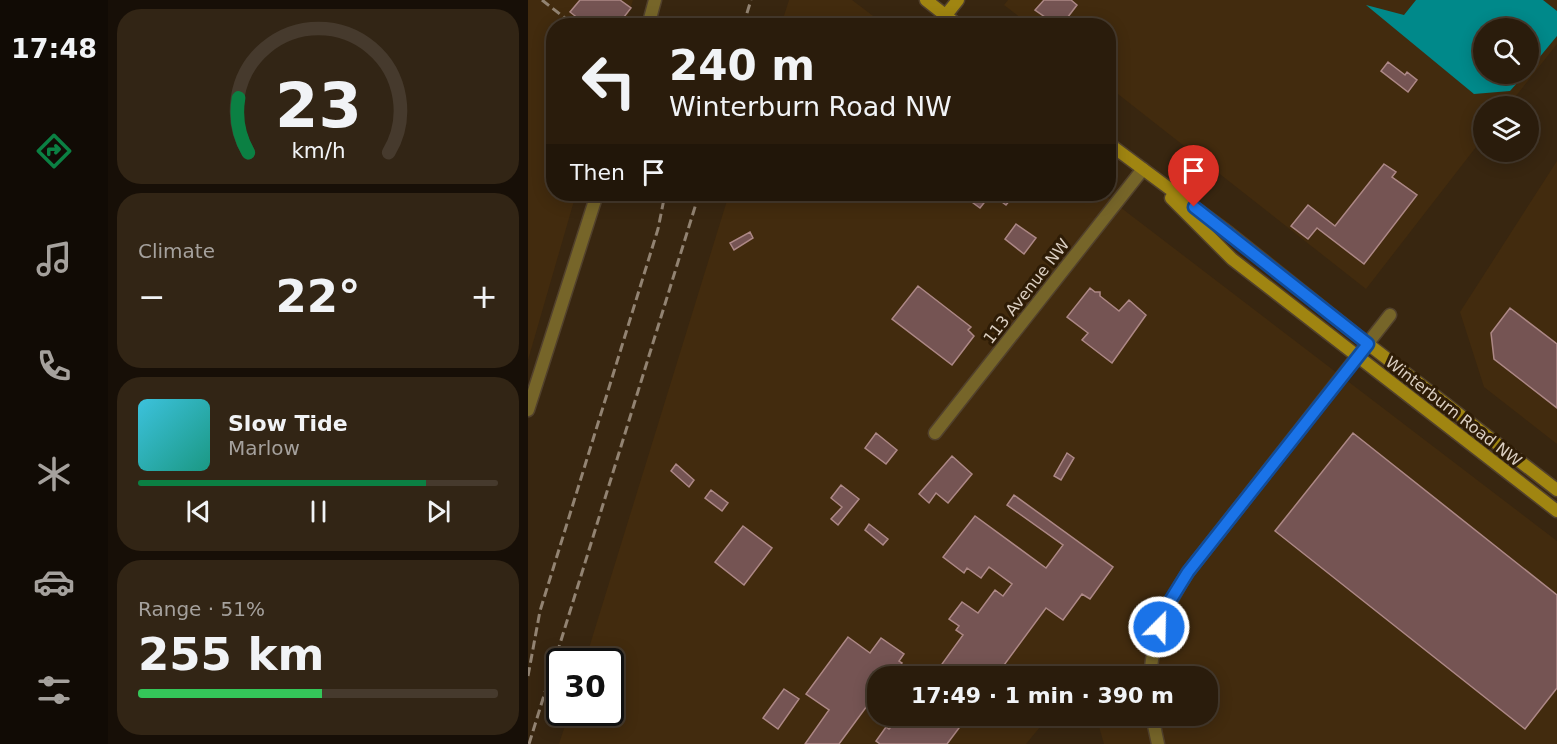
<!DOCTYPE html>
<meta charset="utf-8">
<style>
:root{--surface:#2a1c0c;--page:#322515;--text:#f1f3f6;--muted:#a5a19d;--line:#463a2d;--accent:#0b8043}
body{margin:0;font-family:"DejaVu Sans",sans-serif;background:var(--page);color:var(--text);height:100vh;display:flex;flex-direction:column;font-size:22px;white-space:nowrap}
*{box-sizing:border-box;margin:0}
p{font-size:20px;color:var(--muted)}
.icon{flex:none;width:33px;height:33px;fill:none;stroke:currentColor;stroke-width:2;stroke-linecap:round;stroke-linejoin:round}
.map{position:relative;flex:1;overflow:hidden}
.drawer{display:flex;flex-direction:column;gap:9px;padding:9px;background:#170f07;width:420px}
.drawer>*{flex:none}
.top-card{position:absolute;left:18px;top:18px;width:570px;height:183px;border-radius:24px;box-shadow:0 3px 15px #0003,0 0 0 2px var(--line);background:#2a1c0c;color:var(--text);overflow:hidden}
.controls{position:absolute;left:945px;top:18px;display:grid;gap:12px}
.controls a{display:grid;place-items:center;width:66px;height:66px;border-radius:50%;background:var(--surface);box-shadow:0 3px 15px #0003,0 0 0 2px var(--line);font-size:30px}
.speed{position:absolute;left:18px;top:648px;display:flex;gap:12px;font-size:30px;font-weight:700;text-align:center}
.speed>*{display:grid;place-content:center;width:78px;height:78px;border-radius:50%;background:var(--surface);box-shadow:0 3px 15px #0003,0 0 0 2px var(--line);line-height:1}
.speed .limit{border:3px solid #111;border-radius:9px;background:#fff;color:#111}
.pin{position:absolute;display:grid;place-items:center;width:51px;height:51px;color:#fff;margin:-62px -26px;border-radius:50% 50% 50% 0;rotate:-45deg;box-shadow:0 0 6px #0007}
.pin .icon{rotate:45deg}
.me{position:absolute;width:66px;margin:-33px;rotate:23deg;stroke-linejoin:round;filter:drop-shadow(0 0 4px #0008)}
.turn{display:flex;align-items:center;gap:21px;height:126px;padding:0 24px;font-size:27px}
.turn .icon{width:78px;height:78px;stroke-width:2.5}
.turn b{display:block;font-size:42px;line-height:51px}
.then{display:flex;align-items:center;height:57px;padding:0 24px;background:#0003;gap:12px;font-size:22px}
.big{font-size:45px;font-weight:800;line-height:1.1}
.drawer .tile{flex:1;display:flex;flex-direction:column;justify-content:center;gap:9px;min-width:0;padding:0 21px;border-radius:24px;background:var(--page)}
.drawer .dial{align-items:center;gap:0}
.dial svg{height:156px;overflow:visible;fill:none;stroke:var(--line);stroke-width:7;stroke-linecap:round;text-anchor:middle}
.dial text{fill:var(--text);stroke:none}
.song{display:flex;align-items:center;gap:18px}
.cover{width:72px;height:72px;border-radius:9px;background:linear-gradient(135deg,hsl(190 70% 55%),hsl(170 70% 35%))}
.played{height:6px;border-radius:3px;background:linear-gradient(90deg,var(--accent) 80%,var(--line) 80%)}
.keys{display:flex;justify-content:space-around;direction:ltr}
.heat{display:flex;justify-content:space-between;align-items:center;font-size:33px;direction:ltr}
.charge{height:9px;border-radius:4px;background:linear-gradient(90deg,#34c759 51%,var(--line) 0)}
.trip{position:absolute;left:339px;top:666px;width:351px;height:60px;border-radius:24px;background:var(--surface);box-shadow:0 3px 15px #0003,0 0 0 2px var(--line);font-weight:800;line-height:60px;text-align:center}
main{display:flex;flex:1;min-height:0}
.tabs{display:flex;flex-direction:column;width:108px;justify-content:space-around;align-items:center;background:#110b05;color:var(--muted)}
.tabs .icon{width:42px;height:42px}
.tabs .current{color:var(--accent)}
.tabs b{font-size:27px;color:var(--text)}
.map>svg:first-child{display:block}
.built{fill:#422b0e;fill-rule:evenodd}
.water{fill:#00898a}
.building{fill:#755453;stroke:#ad8886;stroke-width:1.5}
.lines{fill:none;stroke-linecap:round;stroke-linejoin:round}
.street-casing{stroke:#52412c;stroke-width:15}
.secondary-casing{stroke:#52412c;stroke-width:15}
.street{stroke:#766529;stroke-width:12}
.secondary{stroke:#a08511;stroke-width:12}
.rail{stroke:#928372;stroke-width:3;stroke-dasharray:9 4.5;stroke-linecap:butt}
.route-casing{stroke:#114b97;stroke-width:15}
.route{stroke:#1a73e8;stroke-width:10}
.labels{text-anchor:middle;stroke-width:6;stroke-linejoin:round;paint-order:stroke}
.street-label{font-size:16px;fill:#dbcfc2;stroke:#2e1c06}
</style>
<main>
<nav class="tabs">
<b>17:48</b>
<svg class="icon current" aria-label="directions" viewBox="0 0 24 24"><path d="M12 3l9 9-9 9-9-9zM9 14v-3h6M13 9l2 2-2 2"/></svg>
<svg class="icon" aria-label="music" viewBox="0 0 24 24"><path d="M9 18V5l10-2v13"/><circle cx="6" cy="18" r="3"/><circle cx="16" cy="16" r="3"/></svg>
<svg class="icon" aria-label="phone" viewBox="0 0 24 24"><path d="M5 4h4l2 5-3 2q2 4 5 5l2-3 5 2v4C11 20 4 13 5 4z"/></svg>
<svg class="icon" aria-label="climate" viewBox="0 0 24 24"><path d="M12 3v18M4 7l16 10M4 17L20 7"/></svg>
<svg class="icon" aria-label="car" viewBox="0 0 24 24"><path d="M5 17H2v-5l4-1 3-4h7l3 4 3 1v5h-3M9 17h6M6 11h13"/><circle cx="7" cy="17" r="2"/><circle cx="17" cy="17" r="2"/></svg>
<svg class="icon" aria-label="filters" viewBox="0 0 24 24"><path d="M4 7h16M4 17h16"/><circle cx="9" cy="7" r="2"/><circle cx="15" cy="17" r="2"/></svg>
</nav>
<section class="drawer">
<div class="tile dial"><svg viewBox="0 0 100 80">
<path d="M14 69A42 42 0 1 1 86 69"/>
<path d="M14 69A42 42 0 0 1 9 41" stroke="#0b8043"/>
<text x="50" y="56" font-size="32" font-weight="700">23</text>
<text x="50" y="72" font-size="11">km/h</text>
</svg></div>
<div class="tile"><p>Climate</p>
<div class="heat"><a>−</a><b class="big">22°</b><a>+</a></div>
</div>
<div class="tile">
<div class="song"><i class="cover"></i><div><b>Slow Tide</b><p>Marlow</p></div></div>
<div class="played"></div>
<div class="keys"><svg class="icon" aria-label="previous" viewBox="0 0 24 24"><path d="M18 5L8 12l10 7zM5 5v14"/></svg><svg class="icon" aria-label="pause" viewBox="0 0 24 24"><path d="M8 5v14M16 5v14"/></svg><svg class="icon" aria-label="next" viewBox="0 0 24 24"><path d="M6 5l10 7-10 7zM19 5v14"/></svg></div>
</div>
<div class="tile"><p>Range · 51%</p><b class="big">255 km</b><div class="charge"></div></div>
</section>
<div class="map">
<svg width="1029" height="744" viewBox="0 0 1029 744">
<rect width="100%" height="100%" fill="#382610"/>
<path class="built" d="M0 0H105L97 25 26 26V194H48L0 360Z
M261 0H324L357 25H253Z
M480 0H1029V44L980 106H956L955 138 838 289 581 87 580 26 502 25 476 5ZM956 28H1000V74H956Z
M1029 161V444L956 387 932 312Z
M201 194H575L1029 541V744H576L568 716H680V676H558L556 671 551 676H350V716H521L498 744H31L41 713 82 712V662L57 661Z"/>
<path class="water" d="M888 0H1015L1029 11V36L1001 70 1000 28H956V74H997L982 91 946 94 838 5 876 15Z"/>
<path class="building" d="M52 0H92L103 8 89 26H60L42 12Z
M516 0H543L549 5 533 26H530L507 10Z
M860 62 877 75 879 72 889 80 880 92 853 71Z
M856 164 868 172 864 177 889 195 836 264 789 228 780 239 763 226 780 205 807 226Z
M433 194H487L478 205 463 194 452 208Z
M488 224 508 238 496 254 477 239Z
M222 232 225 238 206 250 202 243Z
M390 286 443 327 440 330 446 336 424 365 364 319Z
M562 288 567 292H572V296L591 311 601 300 618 315 584 363 554 340 560 333 539 317Z
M982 308 1029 344V408L966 359 963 333Z
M348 433 369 450 358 464 337 448Z
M825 433 1029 595V688L997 729 747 531Z
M539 453 546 458 533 480 526 476Z
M424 456 444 474 420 503 408 493 401 503 391 494Z
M148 464 166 480 161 487 143 471Z
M313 485 331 499 310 525 303 519 314 507 303 498Z
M183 490 200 503 194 511 177 498Z
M486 495 585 567 562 599 554 594 535 620 518 608 468 676H411L418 667 414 664 435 635 428 630 431 626 421 619 434 602 450 613 467 590 475 596 484 584 461 567 453 578 439 568 436 573 415 557 447 516 518 568 535 545 479 505Z
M341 524 360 539 355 545 337 530Z
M215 526 244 548 216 585 187 562Z
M320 637 342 653 353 638 376 654 371 661 374 663 365 676H350V691L311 744H277L301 710 278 694Z
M256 689 271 699 250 729 235 718Z
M374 716H440L419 744H352L348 741 358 727 361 729Z"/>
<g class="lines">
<g class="street-casing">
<path id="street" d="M120 26 127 0
M0 410 69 194
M407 433 615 169
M622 676C626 633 637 608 660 572L862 315
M624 716 630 744"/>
</g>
<g class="secondary-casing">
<path id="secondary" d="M398 0 431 26
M418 15 430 0
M580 143 701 233 840 344 1029 490
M643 198 704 259 1029 511"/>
</g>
<use href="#street" class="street"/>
<use href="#secondary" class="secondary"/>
<path class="rail" d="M14 0 47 26
M215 26 223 0
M0 676 12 611 130 229 137 194
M1 744 171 194"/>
</g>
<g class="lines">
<g class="route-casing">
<path id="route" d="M631 627 642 601 660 572 840 344 666 207"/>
</g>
<use href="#route" class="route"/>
</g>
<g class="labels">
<g class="street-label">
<text transform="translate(498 291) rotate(-52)" y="6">113 Avenue NW</text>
<text transform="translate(926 411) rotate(38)" y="6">Winterburn Road NW</text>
</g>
</g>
</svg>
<div class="controls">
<a><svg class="icon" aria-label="search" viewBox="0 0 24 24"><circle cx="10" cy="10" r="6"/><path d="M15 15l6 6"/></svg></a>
<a><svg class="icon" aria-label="layers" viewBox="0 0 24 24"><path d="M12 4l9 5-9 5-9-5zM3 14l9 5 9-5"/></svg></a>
</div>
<div class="speed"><div class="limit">30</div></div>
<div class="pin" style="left:666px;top:207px;background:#d93025"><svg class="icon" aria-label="arrive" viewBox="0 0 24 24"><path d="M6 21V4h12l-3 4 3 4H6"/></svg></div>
<svg class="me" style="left:631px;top:627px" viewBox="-20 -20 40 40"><circle r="17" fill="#1a73e8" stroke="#fff" stroke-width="3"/><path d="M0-11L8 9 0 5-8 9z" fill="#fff"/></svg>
<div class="trip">17:49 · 1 min · 390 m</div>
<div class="top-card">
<div class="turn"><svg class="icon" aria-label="left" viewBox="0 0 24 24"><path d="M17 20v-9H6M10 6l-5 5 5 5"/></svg><div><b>240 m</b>Winterburn Road NW</div></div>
<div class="then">Then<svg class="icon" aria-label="arrive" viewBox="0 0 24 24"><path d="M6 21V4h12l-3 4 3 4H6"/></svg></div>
</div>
</div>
</main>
